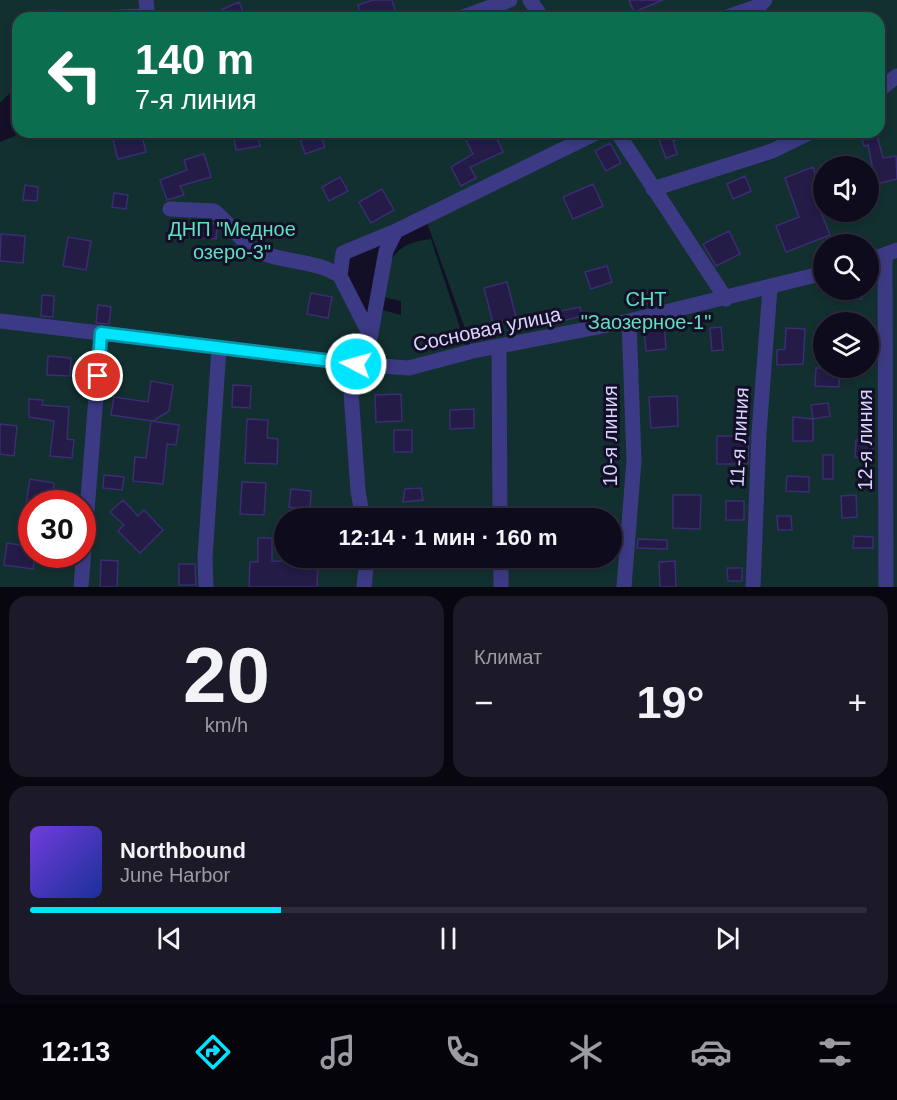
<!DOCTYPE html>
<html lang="ru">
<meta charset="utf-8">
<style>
:root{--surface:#0e0b1c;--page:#1c1929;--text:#f1f3f6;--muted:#9b9ba3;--line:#2e2b3b;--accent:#00e5ff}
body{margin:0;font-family:Arial,sans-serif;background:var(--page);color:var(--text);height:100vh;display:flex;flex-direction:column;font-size:22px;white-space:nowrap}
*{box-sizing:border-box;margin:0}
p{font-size:20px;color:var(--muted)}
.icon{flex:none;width:33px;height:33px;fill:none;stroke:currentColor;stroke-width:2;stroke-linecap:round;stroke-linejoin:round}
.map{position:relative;height:587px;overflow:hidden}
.side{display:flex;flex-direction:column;gap:9px;padding:9px;background:#08060f;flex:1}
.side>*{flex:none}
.banner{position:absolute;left:12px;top:12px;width:873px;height:126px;border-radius:18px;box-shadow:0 3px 9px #0003,0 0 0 2px var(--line);background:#0b6e4f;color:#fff;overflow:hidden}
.controls{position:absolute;left:813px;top:156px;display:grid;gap:12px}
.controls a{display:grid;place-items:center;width:66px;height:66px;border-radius:50%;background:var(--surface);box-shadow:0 3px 9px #0003,0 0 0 2px var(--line);font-size:30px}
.speed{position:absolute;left:18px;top:490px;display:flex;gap:12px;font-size:30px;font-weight:700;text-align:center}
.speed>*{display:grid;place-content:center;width:78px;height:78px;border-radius:50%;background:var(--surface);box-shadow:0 3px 9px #0003,0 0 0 2px var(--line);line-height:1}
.speed .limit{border:9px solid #d22;background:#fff;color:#111}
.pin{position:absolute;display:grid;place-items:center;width:51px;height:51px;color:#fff;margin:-26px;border:3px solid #fff;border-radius:50%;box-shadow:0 2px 6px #0007}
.me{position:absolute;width:66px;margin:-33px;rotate:276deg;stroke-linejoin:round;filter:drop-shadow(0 0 4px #0008)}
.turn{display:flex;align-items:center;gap:21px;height:126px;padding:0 24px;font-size:27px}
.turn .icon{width:78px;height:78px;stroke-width:2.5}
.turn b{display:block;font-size:42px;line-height:51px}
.big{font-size:45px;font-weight:800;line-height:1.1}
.side .card{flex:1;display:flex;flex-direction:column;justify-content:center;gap:9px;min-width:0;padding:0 21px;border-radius:18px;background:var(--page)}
.side .dial{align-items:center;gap:0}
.dial b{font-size:78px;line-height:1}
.song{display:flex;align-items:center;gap:18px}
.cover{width:72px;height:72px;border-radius:9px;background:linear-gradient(135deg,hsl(260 70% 55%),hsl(230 70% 35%))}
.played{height:6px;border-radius:3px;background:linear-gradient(90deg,var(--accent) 30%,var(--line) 30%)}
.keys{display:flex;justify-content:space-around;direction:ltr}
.heat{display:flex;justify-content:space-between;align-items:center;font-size:33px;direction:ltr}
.side .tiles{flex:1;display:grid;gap:9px;grid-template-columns:1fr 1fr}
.card:last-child{grid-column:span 2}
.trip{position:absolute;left:274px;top:508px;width:348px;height:60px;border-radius:30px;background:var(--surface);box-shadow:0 3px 9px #0003,0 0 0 2px var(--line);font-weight:800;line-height:60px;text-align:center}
.menu{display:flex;height:96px;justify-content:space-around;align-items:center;background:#06040b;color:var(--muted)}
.menu .icon{width:42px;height:42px}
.menu .selected{color:var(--accent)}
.menu b{font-size:27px;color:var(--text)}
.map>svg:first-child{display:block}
.green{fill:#12302f;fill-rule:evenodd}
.building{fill:#241b47;stroke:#3b2d73;stroke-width:1.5}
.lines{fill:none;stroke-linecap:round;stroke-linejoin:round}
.minor{stroke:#3d3a85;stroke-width:15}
.route-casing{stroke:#0095a6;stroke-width:15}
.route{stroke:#00e5ff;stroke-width:10}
.labels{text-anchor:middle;stroke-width:6;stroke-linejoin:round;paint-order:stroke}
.park-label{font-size:20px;fill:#5fe0c0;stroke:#130f26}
.street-label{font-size:20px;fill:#d9d4ff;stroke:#130f26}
</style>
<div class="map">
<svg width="897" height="587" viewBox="0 0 897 587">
<rect width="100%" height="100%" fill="#130f26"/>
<path class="green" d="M0 0H897V587H0V142L24 132H879V18H18V85L0 103ZM824 166H868V212H824ZM425 217 473 351 409 368 356 364 366 327 339 267 359 245ZM824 244H868V290H824ZM824 322H868V368H824ZM32 504H82V555H32ZM285 519H612V558H285Z
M431 239 467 349C437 357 403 373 374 352L372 343 383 310 401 315V301L383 297C386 262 392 243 431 239Z"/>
<path class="building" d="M373 0H392L397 18H362L358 5Z
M629 0H663L634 12Z
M239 2 246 18H203Z
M111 132H141L146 152 118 159Z
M233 132H257L260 146 236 150Z
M298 132H319L325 147 305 154Z
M477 132H494L503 152 470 167 476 178 461 186 451 167 473 154 465 138Z
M656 132H693V133L673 141 677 154 666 158Z
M860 132H876L883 158 896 156 897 179 876 184 868 145 864 146Z
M610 143 621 163 606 171 595 151Z
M204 154 211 177 180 186 184 195 167 200 160 180 187 170 184 160Z
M813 167 822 192 814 195 830 235 786 252 776 226 799 217 785 178Z
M745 176 751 191 733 199 727 184Z
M340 177 348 191 329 201 322 187Z
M593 184 603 206 573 219 563 197Z
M25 185 38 187 37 201 23 200Z
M382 189 394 210 371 223 359 202Z
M114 193 128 195 126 209 112 207Z
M197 221 213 223 217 227 216 239 195 237Z
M729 231 740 254 716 266 703 244Z
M1 234 25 236 23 263 0 261Z
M68 237 91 241 86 270 63 266Z
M607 266 612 282 591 289 585 272Z
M507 282 516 317 493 323 484 288Z
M842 290H861L862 299 843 300Z
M663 291 664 302 647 304 645 293Z
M311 293 332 297 328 318 307 314Z
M42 295 54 296 53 317 41 316Z
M98 305 111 307 109 324 96 323Z
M580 307 582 316 558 322 556 312Z
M664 324 666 349 646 351 644 327Z
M721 327 723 350 712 351 710 328Z
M786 328 805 329 803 364 777 365V350L785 349Z
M48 356 71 358 70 376 47 375Z
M816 368H840L839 387 815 386Z
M151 381 173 385 169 411 153 421 111 415 114 397 148 402Z
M233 385 251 386 250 408 232 407Z
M401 394 402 421 376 422 375 395Z
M677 396 678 426 651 428 649 397Z
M29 399 43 400 42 405 69 407 67 439 74 440 72 458 50 456 54 421 29 417Z
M828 403 830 416 813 419 811 405Z
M474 409V428L450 429V410Z
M793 417 813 419V441H793Z
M247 419 268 420 267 438 278 439 277 464 245 463Z
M151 421 179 425 176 445 167 444 163 484 133 481 135 457 146 458Z
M0 424 17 426 14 456 0 454Z
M394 430H412V452H394Z
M717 436H749L748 464H717Z
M856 440 873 441 872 458 855 457Z
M823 455H833V479H823Z
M104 475 124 477 122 490 103 488Z
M787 476 809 477V492L786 491Z
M30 479 54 483 51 504H26Z
M242 482 266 483 264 515 240 514Z
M421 488 423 500 403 502 405 489Z
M291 489 311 491 310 509 289 507Z
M673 495H701L700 529 673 528Z
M856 495 857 517 842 518 841 496Z
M123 500 138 516 144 510 163 530 140 553 118 531 124 525 110 512Z
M726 501H744V520H726Z
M777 516H791L792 530H778Z
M854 536 873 537V548H853Z
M258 538H272V561L318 562 317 587H249L250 562H258Z
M638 539 667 540V549L637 548Z
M7 543 32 547V555H35L33 569 4 565Z
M101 560 118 561 117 587H100Z
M675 561 676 587H660L659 562Z
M179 564H195L196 585H179Z
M727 568H742V581H728Z"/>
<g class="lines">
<path class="minor" d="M530 0 542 18
M50 17 82 18
M98 18 145 16 147 11 146 0
M460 18 510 0
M724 18 759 6 765 0
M879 90 897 76
M617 132 726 299
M653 189 772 151 811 132
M170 209 214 211C229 222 242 244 259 252 286 263 316 260 340 276
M885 256 886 587
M868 261 897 250
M0 321 356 364 365 353 370 339 386 251 396 231 598 132
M369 333 340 276 343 253 396 231
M499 346 500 519
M349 364 358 491 363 519
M368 365 409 368 473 351 629 321 824 273
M501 558V587
M81 587 101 333
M206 587 205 558 219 348
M364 587 367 558
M624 587 634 460 629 321
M753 587 759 433 770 288"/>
</g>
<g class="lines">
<g class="route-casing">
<path id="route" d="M98 376 101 333 356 364"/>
</g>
<use href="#route" class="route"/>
</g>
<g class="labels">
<g class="park-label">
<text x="232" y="236">ДНП "Медное<tspan x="232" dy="23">озеро-3"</tspan></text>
<text x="646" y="306">СНТ<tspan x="646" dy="23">"Заозерное-1"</tspan></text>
</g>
<g class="street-label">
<text transform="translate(487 329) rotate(-12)" y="7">Сосновая улица</text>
<text transform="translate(610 436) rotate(-90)" y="7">10-я линия</text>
<text transform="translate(739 437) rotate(-87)" y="7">11-я линия</text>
<text transform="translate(865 440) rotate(-90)" y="7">12-я линия</text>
</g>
</g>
</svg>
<div class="controls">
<a><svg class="icon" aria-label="sound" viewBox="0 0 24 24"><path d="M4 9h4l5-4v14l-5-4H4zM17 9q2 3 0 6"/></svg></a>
<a><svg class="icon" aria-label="search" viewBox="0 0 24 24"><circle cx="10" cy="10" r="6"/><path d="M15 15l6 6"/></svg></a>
<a><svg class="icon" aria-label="layers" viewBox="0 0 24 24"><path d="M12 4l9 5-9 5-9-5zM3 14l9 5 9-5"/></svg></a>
</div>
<div class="speed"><div class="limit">30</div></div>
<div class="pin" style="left:98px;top:376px;background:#d93025"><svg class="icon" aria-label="arrive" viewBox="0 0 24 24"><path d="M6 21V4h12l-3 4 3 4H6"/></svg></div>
<svg class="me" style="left:356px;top:364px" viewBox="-20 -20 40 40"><circle r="17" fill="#00e5ff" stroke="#fff" stroke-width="3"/><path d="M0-11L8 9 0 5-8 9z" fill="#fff"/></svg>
<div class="trip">12:14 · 1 мин · 160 m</div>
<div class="banner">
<div class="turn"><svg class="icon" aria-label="left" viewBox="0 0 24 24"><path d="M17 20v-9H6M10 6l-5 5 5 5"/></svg><div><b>140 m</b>7-я линия</div></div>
</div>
</div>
<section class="side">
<div class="tiles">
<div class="card dial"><b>20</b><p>km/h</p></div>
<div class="card"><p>Климат</p>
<div class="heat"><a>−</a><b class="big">19°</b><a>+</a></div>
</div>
<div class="card">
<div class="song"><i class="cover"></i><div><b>Northbound</b><p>June Harbor</p></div></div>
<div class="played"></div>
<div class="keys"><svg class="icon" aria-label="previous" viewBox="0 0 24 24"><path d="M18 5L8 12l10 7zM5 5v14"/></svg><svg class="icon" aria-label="pause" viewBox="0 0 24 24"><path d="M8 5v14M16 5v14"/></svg><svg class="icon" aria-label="next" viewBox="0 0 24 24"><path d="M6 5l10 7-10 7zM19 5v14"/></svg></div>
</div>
</div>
</section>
<nav class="menu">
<b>12:13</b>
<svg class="icon selected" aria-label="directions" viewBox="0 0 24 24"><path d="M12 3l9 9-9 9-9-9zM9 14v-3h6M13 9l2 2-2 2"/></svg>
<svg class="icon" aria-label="music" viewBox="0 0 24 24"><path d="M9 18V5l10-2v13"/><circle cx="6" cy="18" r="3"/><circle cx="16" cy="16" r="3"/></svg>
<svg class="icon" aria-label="phone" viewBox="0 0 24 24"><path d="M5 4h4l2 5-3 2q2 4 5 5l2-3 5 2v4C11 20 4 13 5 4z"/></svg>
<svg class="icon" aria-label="climate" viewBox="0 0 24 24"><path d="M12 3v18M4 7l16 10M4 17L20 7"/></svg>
<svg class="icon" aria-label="car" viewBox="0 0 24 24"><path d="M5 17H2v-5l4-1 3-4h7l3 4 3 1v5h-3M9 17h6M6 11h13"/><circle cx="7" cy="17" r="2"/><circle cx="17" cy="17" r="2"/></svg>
<svg class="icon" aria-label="filters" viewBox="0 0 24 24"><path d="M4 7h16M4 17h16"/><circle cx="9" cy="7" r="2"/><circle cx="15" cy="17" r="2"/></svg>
</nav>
